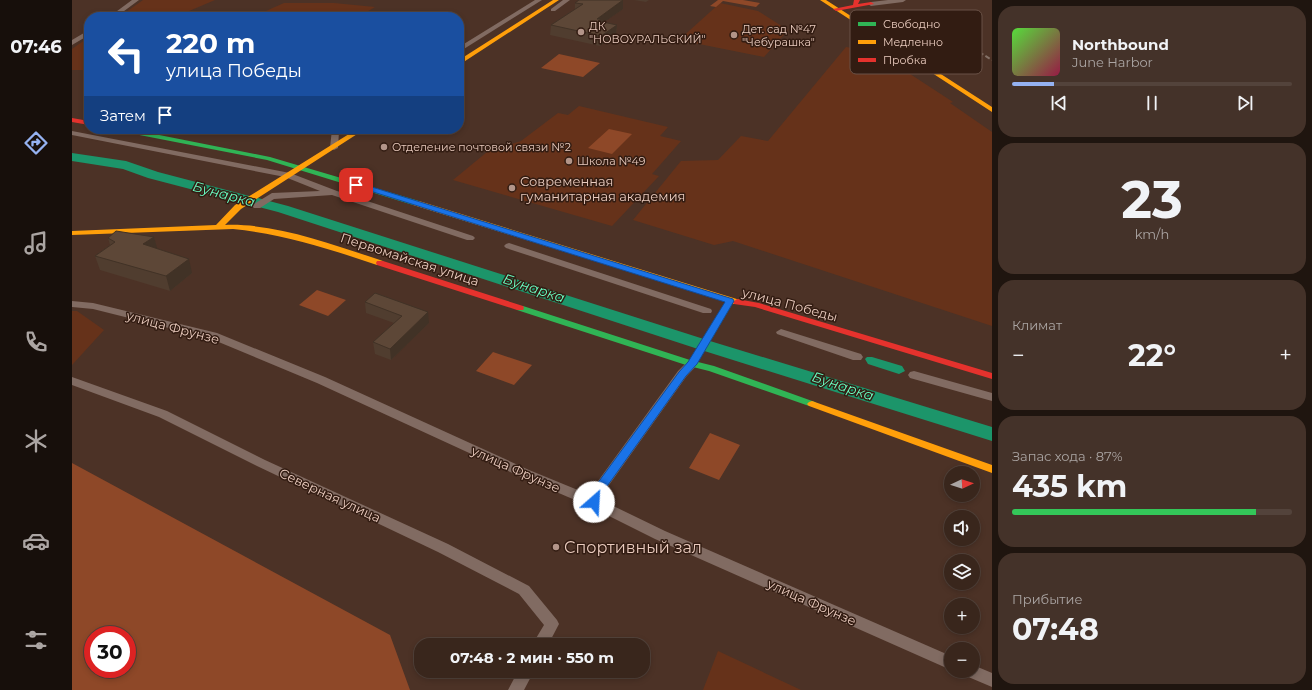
<!DOCTYPE html>
<html lang="ru">
<meta charset="utf-8">
<style>
:root{--surface:#39261c;--page:#443229;--text:#f1f3f6;--muted:#aba5a3;--line:#53433b;--accent:#95b2f1}
body{margin:0;font-family:Montserrat,sans-serif;background:var(--page);color:var(--text);height:100vh;display:flex;flex-direction:column;font-size:15px;white-space:nowrap}
*{box-sizing:border-box;margin:0}
p{font-size:13px;color:var(--muted)}
.icon{flex:none;width:22px;height:22px;fill:none;stroke:currentColor;stroke-width:2;stroke-linecap:round;stroke-linejoin:round}
.map{position:relative;flex:1;overflow:hidden}
.drawer{display:flex;flex-direction:column;gap:6px;padding:6px;background:#1f150f;width:320px}
.drawer>*{flex:none}
.guide{position:absolute;left:12px;top:12px;width:380px;height:122px;border-radius:16px;box-shadow:0 2px 6px #0003,0 0 0 1px var(--line);background:#1a4fa0;color:#fff;overflow:hidden}
.needle{width:26px;rotate:86deg}
.fabs{position:absolute;left:872px;top:466px;display:grid;gap:8px}
.fabs a{display:grid;place-items:center;width:36px;height:36px;border-radius:50%;background:var(--surface);box-shadow:0 2px 6px #0003,0 0 0 1px var(--line);font-size:20px}
.speed{position:absolute;left:12px;top:626px;display:flex;gap:8px;font-size:20px;font-weight:700;text-align:center}
.speed>*{display:grid;place-content:center;width:52px;height:52px;border-radius:50%;background:var(--surface);box-shadow:0 2px 6px #0003,0 0 0 1px var(--line);line-height:1}
.speed .limit{border:6px solid #d22;background:#fff;color:#111}
.pin{position:absolute;display:grid;place-items:center;width:34px;height:34px;color:#fff;margin:-17px;border-radius:8px;box-shadow:0 2px 6px #0006}
.me{position:absolute;width:44px;margin:-22px;rotate:26deg;stroke-linejoin:round;filter:drop-shadow(0 0 3px #0008)}
.turn{display:flex;align-items:center;gap:14px;height:84px;padding:0 16px;font-size:18px}
.turn .icon{width:52px;height:52px;stroke-width:2.5}
.turn b{display:block;font-size:28px;line-height:34px}
.then{display:flex;align-items:center;height:38px;padding:0 16px;background:#0003;gap:8px;font-size:15px}
.big{font-size:30px;font-weight:700;line-height:1.1}
.drawer .tile{flex:1;display:flex;flex-direction:column;justify-content:center;gap:6px;min-width:0;padding:0 14px;border-radius:16px;background:var(--page)}
.drawer .dial{align-items:center;gap:0}
.dial b{font-size:52px;line-height:1}
.song{display:flex;align-items:center;gap:12px}
.cover{width:48px;height:48px;border-radius:6px;background:linear-gradient(135deg,hsl(110 70% 55%),hsl(340 70% 35%))}
.played{height:4px;border-radius:2px;background:linear-gradient(90deg,var(--accent) 15%,var(--line) 15%)}
.keys{display:flex;justify-content:space-around;direction:ltr}
.heat{display:flex;justify-content:space-between;align-items:center;font-size:22px;direction:ltr}
.charge{height:6px;border-radius:3px;background:linear-gradient(90deg,#34c759 87%,var(--line) 0)}
.trip{position:absolute;left:342px;top:638px;width:236px;height:40px;border-radius:16px;background:var(--surface);box-shadow:0 2px 6px #0003,0 0 0 1px var(--line);font-weight:700;line-height:40px;text-align:center}
main{display:flex;flex:1;min-height:0}
.tab-bar{display:flex;flex-direction:column;width:72px;justify-content:space-around;align-items:center;background:#170f0b;color:var(--muted)}
.tab-bar .icon{width:28px;height:28px}
.tab-bar .active{color:var(--accent)}
.tab-bar b{font-size:18px;color:var(--text)}
.map>svg:first-child{display:block}
.built{fill:#66321a}
.green{fill:#8e4828;fill-rule:evenodd}
.water{fill:#1c956a}
.lines{fill:none;stroke-linecap:round;stroke-linejoin:round}
.river{fill:#1c956a;fill-rule:evenodd}
.street{fill:#816b62;fill-rule:evenodd}
.fast{fill:#30b455;fill-rule:evenodd}
.slow{fill:#ff9f0a;fill-rule:evenodd}
.jam{fill:#e5322d;fill-rule:evenodd}
.rail{stroke:#847167;stroke-width:2;stroke-dasharray:5 2.5;stroke-linecap:butt}
.wall{fill:#503d2f}
.shaded-wall{fill:#413226}
.building{fill:#5d4737;stroke:#413226}
.route{fill:#1a73e8;stroke:#114b97}
.poi-dot{fill:#b39589;stroke:#321c12;stroke-width:1.5}
.labels{text-anchor:middle;stroke-width:3;stroke-linejoin:round;paint-order:stroke}
.far-poi-label{font-size:11px;fill:#eacbbe;stroke:#321c12;text-anchor:start}
.poi-label{font-size:13px;fill:#eacbbe;stroke:#321c12;text-anchor:start}
.street-label{font-size:13px;fill:#eacbbe;stroke:#321c12}
.water-label{font-size:14px;font-style:italic;fill:#6bfdc2;stroke:#321c12}
.near-poi-label{font-size:16px;fill:#eacbbe;stroke:#321c12;text-anchor:start}
.key{fill:#321c12;stroke:#695146;stroke-width:1}
.key-label{font-size:11px;fill:#eacbbe}
</style>
<main>
<nav class="tab-bar">
<b>07:46</b>
<svg class="icon active" aria-label="directions" viewBox="0 0 24 24"><path d="M12 3l9 9-9 9-9-9zM9 14v-3h6M13 9l2 2-2 2"/></svg>
<svg class="icon" aria-label="music" viewBox="0 0 24 24"><path d="M9 18V5l10-2v13"/><circle cx="6" cy="18" r="3"/><circle cx="16" cy="16" r="3"/></svg>
<svg class="icon" aria-label="phone" viewBox="0 0 24 24"><path d="M5 4h4l2 5-3 2q2 4 5 5l2-3 5 2v4C11 20 4 13 5 4z"/></svg>
<svg class="icon" aria-label="climate" viewBox="0 0 24 24"><path d="M12 3v18M4 7l16 10M4 17L20 7"/></svg>
<svg class="icon" aria-label="car" viewBox="0 0 24 24"><path d="M5 17H2v-5l4-1 3-4h7l3 4 3 1v5h-3M9 17h6M6 11h13"/><circle cx="7" cy="17" r="2"/><circle cx="17" cy="17" r="2"/></svg>
<svg class="icon" aria-label="filters" viewBox="0 0 24 24"><path d="M4 7h16M4 17h16"/><circle cx="9" cy="7" r="2"/><circle cx="15" cy="17" r="2"/></svg>
</nav>
<div class="map">
<svg width="920" height="690" viewBox="0 0 920 690">
<rect width="100%" height="100%" fill="#4c3226"/>
<path class="built" d="M71 0H143L103 17H47Z
M212 3H262L303 7 286 17H180Z
M648 3 686 11 716 30 692 57 607 40Z
M17 37V70H0V49Z
M774 47 812 53 835 72 881 102 878 103 920 132V326L661 241 642 245 561 220 609 161 646 160 669 136 696 141Z
M507 106 596 127 588 136 609 141 580 174 587 176 540 226 381 180 415 152 449 141 486 113 496 115Z
M0 311H5L32 330 0 365Z
M646 651 729 690H631Z"/>
<path class="green" d="M646 0H671L688 3 684 7 651 1 644 7 638 6Z
M487 54 528 63 511 77 469 68Z
M537 129 560 134 540 154 516 148Z
M245 290 274 300 256 316 227 305Z
M421 352 460 365 442 385 404 371Z
M638 433 668 445 647 480 617 468Z
M0 463 318 635 338 690H0ZM21 635H55V669H21Z"/>
<path class="water" d="M795 357H800L830 366 833 371 827 374 796 364 793 359Z"/>
<g class="lines">
<path class="river" d="M0 153 54 161 86 172 216 206 638 341 920 427V441L626 349 206 212 76 178 51 169 0 161Z"/>
<path class="street" d="M60 0H67L44 17H37Z
M463 0H470L387 52V47Z
M491 0H498L483 11H479V9Z
M816 0H834L831 2 799 6 796 4 799 2Z
M17 30V35L0 45V40Z
M260 129H269L267 131 266 148 262 150 258 148Z
M0 131 218 173 265 191 401 236 403 238 401 240H395L260 195 202 199 188 208H182L180 206 182 204 200 193 248 191 213 177 0 135Z
M437 243 639 309 640 311 639 313H631L434 248 432 246 434 244Z
M0 301 21 303 145 333 253 377 457 470 518 495 521 488 606 371 616 361H624L626 364 614 377 532 492 529 500 593 531 879 656V670L583 539 517 506 447 476 245 383 137 338 21 309 0 307Z
M709 329 789 354 791 357 789 360H781L705 334 704 332Z
M842 371 920 393V401L838 378 836 375 838 372Z
M0 377 95 411 193 460 376 544 457 586 485 620 487 624 476 645H460L472 625 447 594 366 552 185 466 87 417 0 385Z
M901 665 920 673V687L894 676 891 671H901Z
M446 671H462L452 690H436Z"/>
<path class="fast" d="M44 129H57L198 157 347 201 348 203 347 205H341L195 160 47 131Z
M658 298 662 301 626 362 642 366 743 402 745 404 743 406H737L637 371 617 366 445 310 444 308 445 306H451L618 360 654 301Z"/>
<path class="slow" d="M481 0H487L387 65V60Z
M748 0H754L920 107V112Z
M285 129H293L169 209 153 225C205 223 262 245 311 261L312 263 311 265H305C258 249 211 234 161 229L0 235V231L144 225 163 205Z
M341 201H347L668 300 669 302 668 304H662L341 205Z
M740 401 920 465V473L737 406 735 404 737 402Z"/>
<path class="jam" d="M782 0H788L786 4 799 2 802 4 764 11 761 9 781 5Z
M0 118 17 121V125L0 122Z
M305 261H311L451 306 452 308 451 310H445L305 265 304 263Z
M665 299 687 303 920 373V379L683 307 662 304 661 302Z"/>
<path class="rail" d="M907 52 920 60"/>
</g>
<path class="wall" d="M551 0V9L532 22 545 25 544 34 528 46 478 35 479 25 503 10V3Z
M562 0H577L574 2Z
M82 237 85 249 120 273 98 291 28 270 23 256 38 245 36 238Z
M293 302 357 323 319 360 303 354 301 342 322 323 294 313Z"/>
<path class="shaded-wall" d="M551 0V9L528 25 525 19Z
M545 25 544 34 528 46 529 36Z
M82 237 86 251 71 244Z
M117 259 120 273 98 291 94 276Z
M356 312 357 323 319 360 318 349Z"/>
<path class="building" d="M507 0H551L525 19H529L526 21 545 25 529 36 479 25 511 4 503 3Z
M44 231 82 237 71 244 117 259 94 276 23 256 43 242 36 238Z
M303 293 356 312 318 349 301 342 330 316 293 302Z"/>
<path class="route" d="M282 183H287L661 299 662 301 625 364 614 376 531 492 526 505 522 506 518 505 517 502 522 488 607 372 616 362 653 302 282 186Z"/>
<g class="poi-dot">
<circle cx="509" cy="32" r="4"/>
<circle cx="662" cy="35" r="4"/>
<circle cx="312" cy="147" r="4"/>
<circle cx="497" cy="161" r="4"/>
<circle cx="440" cy="188" r="4"/>
<circle cx="484" cy="547" r="4"/>
</g>
<g class="labels">
<g class="far-poi-label">
<text x="517" y="30">ДК<tspan x="517" dy="13">"НОВОУРАЛЬСКИЙ"</tspan></text>
<text x="670" y="33">Дет. сад №47<tspan x="670" dy="13">"Чебурашка"</tspan></text>
<text x="320" y="151">Отделение почтовой связи №2</text>
<text x="505" y="165">Школа №49</text>
</g>
<g class="poi-label">
<text x="448" y="186">Современная<tspan x="448" dy="15">гуманитарная академия</tspan></text>
</g>
<g class="street-label">
<text transform="translate(338 259) rotate(18)" y="5">Первомайская улица</text>
<text transform="translate(718 304) rotate(15)" y="5">улица Победы</text>
<text transform="translate(101 327) rotate(15)" y="5">улица Фрунзе</text>
<text transform="translate(444 469) rotate(24)" y="5">улица Фрунзе</text>
<text transform="translate(258 495) rotate(25)" y="5">Северная улица</text>
<text transform="translate(740 602) rotate(24)" y="5">улица Фрунзе</text>
</g>
<g class="water-label">
<text transform="translate(152 194) rotate(15)" y="5">Бунарка</text>
<text transform="translate(462 288) rotate(18)" y="5">Бунарка</text>
<text transform="translate(771 386) rotate(18)" y="5">Бунарка</text>
</g>
<g class="near-poi-label">
<text x="492" y="553">Спортивный зал</text>
</g>
</g>
<rect x="778" y="10" width="132" height="64" rx="6" class="key"/>
<rect x="786" y="22" width="18" height="4" fill="#30b455"/>
<rect x="786" y="40" width="18" height="4" fill="#ff9f0a"/>
<rect x="786" y="58" width="18" height="4" fill="#e5322d"/>
<g class="key-label">
<text x="811" y="28">Свободно</text>
<text x="811" y="46">Медленно</text>
<text x="811" y="64">Пробка</text>
</g>
</svg>
<div class="fabs">
<a><svg class="needle" viewBox="-14 -14 28 28"><path d="M0-13l5 13h-10z" fill="#e53935"/><path d="M0 13l5-13h-10z" fill="#aba5a3"/></svg></a>
<a><svg class="icon" aria-label="sound" viewBox="0 0 24 24"><path d="M4 9h4l5-4v14l-5-4H4zM17 9q2 3 0 6"/></svg></a>
<a><svg class="icon" aria-label="layers" viewBox="0 0 24 24"><path d="M12 4l9 5-9 5-9-5zM3 14l9 5 9-5"/></svg></a>
<a>+</a>
<a>−</a>
</div>
<div class="speed"><div class="limit">30</div></div>
<div class="pin" style="left:284px;top:185px;background:#d93025"><svg class="icon" aria-label="arrive" viewBox="0 0 24 24"><path d="M6 21V4h12l-3 4 3 4H6"/></svg></div>
<svg class="me" style="left:522px;top:502px" viewBox="-20 -20 40 40"><circle r="19" fill="#fff"/><path d="M0-13L10 11 0 6-10 11z" fill="#1a73e8"/></svg>
<div class="trip">07:48 · 2 мин · 550 m</div>
<div class="guide">
<div class="turn"><svg class="icon" aria-label="left" viewBox="0 0 24 24"><path d="M17 20v-9H6M10 6l-5 5 5 5"/></svg><div><b>220 m</b>улица Победы</div></div>
<div class="then">Затем<svg class="icon" aria-label="arrive" viewBox="0 0 24 24"><path d="M6 21V4h12l-3 4 3 4H6"/></svg></div>
</div>
</div>
<section class="drawer">
<div class="tile">
<div class="song"><i class="cover"></i><div><b>Northbound</b><p>June Harbor</p></div></div>
<div class="played"></div>
<div class="keys"><svg class="icon" aria-label="previous" viewBox="0 0 24 24"><path d="M18 5L8 12l10 7zM5 5v14"/></svg><svg class="icon" aria-label="pause" viewBox="0 0 24 24"><path d="M8 5v14M16 5v14"/></svg><svg class="icon" aria-label="next" viewBox="0 0 24 24"><path d="M6 5l10 7-10 7zM19 5v14"/></svg></div>
</div>
<div class="tile dial"><b>23</b><p>km/h</p></div>
<div class="tile"><p>Климат</p>
<div class="heat"><a>−</a><b class="big">22°</b><a>+</a></div>
</div>
<div class="tile"><p>Запас хода · 87%</p><b class="big">435 km</b><div class="charge"></div></div>
<div class="tile"><p>Прибытие</p><b class="big">07:48</b></div>
</section>
</main>
